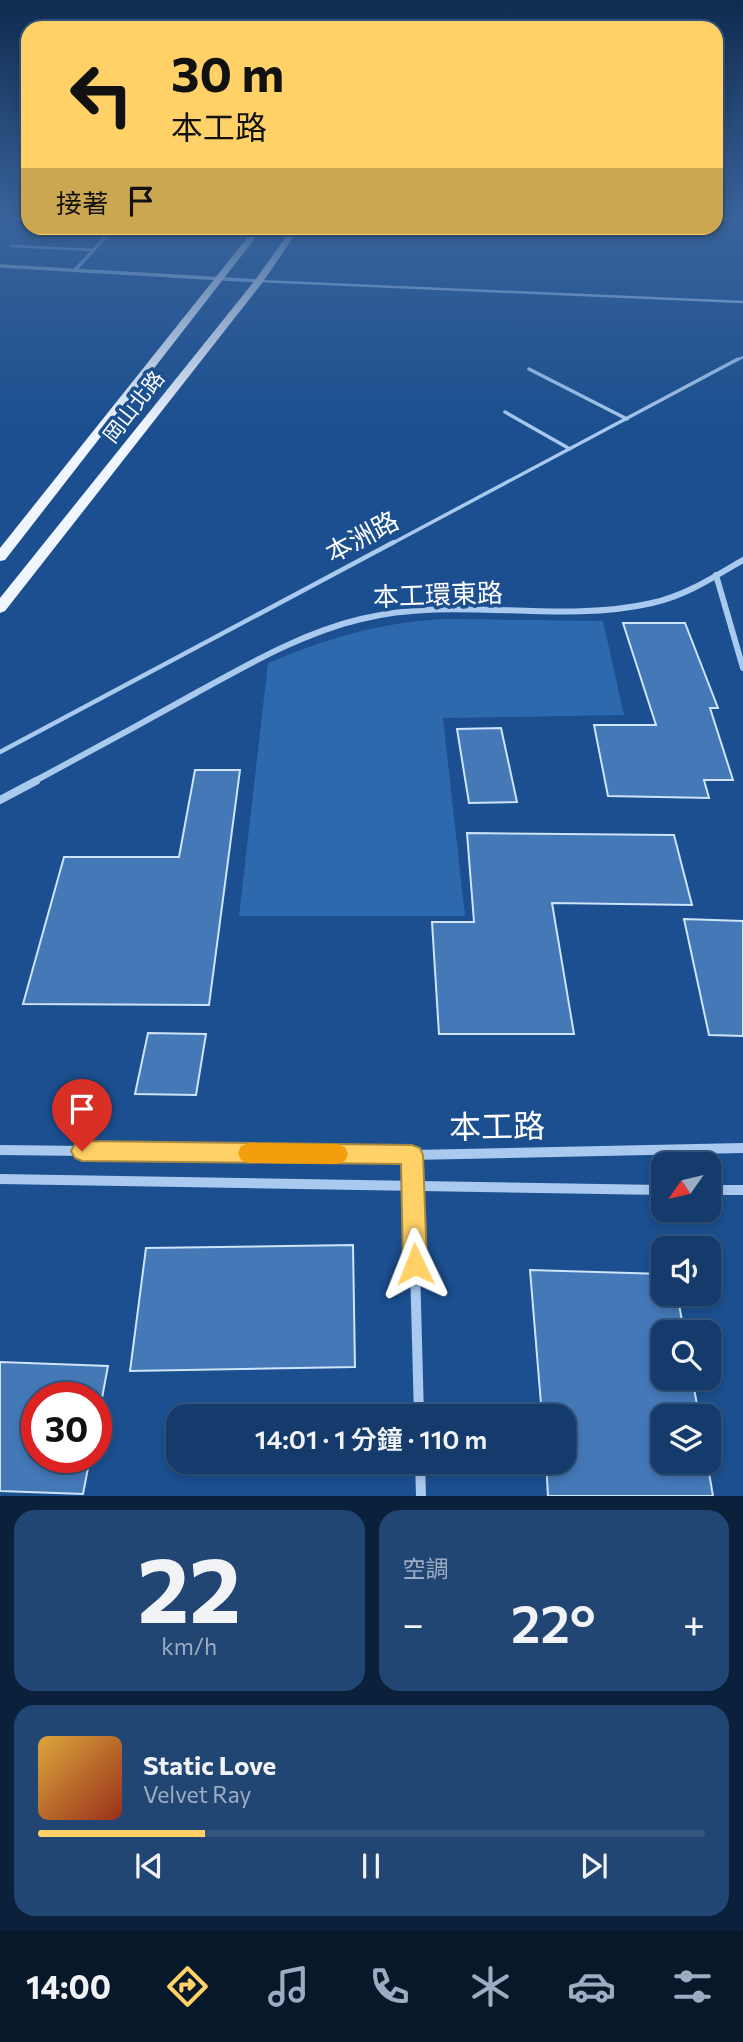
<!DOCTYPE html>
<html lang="zh-TW">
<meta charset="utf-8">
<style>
:root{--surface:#143b6b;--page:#214673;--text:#f1f3f6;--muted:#9dadc1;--line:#33557e;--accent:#ffd166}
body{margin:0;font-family:Commissioner,"Noto Sans TC",sans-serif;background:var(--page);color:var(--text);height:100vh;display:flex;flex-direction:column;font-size:26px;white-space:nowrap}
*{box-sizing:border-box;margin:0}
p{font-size:23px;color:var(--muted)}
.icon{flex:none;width:38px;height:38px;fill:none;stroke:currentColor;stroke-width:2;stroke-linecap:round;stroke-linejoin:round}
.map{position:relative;height:1496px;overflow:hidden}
.sheet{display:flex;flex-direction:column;gap:14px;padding:14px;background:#0b203b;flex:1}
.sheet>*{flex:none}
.top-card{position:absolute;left:21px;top:21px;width:702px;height:214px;border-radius:21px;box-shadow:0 4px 10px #0003,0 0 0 2px var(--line);background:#ffd166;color:#111;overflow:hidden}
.needle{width:46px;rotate:236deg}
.tools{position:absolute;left:651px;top:1152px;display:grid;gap:14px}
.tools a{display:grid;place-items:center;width:70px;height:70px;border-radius:14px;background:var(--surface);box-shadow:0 4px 10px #0003,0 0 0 2px var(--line);font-size:35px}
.speed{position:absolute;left:21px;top:1382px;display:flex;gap:14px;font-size:35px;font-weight:700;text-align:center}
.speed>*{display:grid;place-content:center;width:91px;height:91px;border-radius:50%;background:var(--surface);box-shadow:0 4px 10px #0003,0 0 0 2px var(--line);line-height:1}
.speed .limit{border:10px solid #d22;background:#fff;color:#111}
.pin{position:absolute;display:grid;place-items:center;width:60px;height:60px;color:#fff;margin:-72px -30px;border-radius:50% 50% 50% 0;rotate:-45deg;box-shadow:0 0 7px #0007}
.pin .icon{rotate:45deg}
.me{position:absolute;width:77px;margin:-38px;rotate:358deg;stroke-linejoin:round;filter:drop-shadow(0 0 5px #0008)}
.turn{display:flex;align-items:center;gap:24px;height:147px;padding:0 35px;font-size:32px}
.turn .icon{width:91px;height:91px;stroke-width:2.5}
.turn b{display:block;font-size:49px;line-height:60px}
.then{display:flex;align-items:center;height:66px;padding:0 35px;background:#0003;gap:14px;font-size:26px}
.big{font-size:52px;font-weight:600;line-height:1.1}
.sheet .widget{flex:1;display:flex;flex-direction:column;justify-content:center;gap:10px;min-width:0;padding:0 24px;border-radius:21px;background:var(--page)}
.sheet .dial{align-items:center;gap:0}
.dial b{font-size:91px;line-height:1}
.song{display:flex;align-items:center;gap:21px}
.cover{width:84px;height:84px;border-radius:10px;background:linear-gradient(135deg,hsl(40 70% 55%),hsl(10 70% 35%))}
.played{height:7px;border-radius:4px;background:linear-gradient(90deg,var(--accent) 25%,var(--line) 25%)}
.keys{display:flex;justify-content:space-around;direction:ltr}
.heat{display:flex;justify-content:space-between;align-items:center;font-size:38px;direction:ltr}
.sheet .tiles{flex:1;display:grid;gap:14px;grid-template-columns:1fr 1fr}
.widget:last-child{grid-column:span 2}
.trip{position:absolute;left:166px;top:1404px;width:410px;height:70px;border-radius:21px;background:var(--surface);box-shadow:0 4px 10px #0003,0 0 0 2px var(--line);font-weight:600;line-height:70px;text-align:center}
.tabs{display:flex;height:112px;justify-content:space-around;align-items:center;background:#08182b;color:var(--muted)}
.tabs .icon{width:49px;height:49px}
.tabs .active{color:var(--accent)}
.tabs b{font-size:32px;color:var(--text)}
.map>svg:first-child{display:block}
.green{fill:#2e69ad}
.building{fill:#4478b7;stroke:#cfe3fa;stroke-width:2}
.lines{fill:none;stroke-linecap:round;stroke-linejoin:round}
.service-far2{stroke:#a9c9ee;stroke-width:2.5}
.service-far1{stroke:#a9c9ee;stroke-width:3.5}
.service{stroke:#a9c9ee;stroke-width:4.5}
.minor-far3{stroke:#a9c9ee;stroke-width:3.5}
.minor-far2{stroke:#a9c9ee;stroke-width:6}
.minor-far1{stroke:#a9c9ee;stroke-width:8}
.minor{stroke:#a9c9ee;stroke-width:10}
.primary{fill:#f0f6ff;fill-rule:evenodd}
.route{fill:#ffd166;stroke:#a68842;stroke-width:2}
.slow{fill:#f59e0b}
.labels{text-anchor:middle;stroke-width:7;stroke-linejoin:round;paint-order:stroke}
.far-street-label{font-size:21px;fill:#fff;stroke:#1b4f8f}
.street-label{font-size:26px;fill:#fff;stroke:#1b4f8f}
.near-street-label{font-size:32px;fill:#fff;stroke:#1b4f8f}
</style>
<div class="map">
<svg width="743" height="1496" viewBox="0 0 743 1496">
<rect width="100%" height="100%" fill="#1b4f8f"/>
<path class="green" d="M443 619 603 621 624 715 443 718 465 916H239L268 663C328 638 377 623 443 619Z"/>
<path class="building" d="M623 623H685L718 708H710L733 780H704L709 798 608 796 594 725H656Z
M501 728 517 802 469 803 457 729Z
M195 770H240L209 1005 23 1004 64 857H179Z
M467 833 674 835 692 905 552 903 574 1034H439L432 922H474Z
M684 919 743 921V1036L709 1035Z
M148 1033 206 1034 196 1095 135 1094Z
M353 1245 355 1367 130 1371 146 1248Z
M530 1270 663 1274V1293H677L684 1332H663V1377H692L699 1416H663V1461H707L713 1496H548L546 1461H564V1416H542Z
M0 1362 108 1366 102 1398H37V1458H90L83 1494 0 1491Z"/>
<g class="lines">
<path class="service-far2" d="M12 246 93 250
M259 281 743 302
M735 361 743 357"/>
<path class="service-far1" d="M529 369 627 419
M505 412 570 449
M391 544 738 359"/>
<path class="service" d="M0 752 394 542"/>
<path class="minor-far3" d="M0 266 259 281
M75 270 114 228"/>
<path class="minor-far2" d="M716 575 743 668
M33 782C87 753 142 723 196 693 249 664 302 633 361 619 456 595 556 625 652 603 685 596 714 577 743 560"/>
<path class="minor-far1" d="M0 800 36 781"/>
<path class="minor" d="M0 1150 412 1155 743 1148
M412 1155 419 1416
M0 1179 663 1190
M709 1190H743
M420 1461 421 1496"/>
<path class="primary" d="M255 228H263L5 560 0 561V548Z
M292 228H300L262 283 5 611 0 613V598L256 279Z"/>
</g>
<linearGradient id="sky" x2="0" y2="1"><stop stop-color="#0f2b4f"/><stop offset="0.51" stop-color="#39639b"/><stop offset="1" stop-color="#39639b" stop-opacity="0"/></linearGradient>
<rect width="743" height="429" fill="url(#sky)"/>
<path class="route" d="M82 1141 412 1145 420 1148 423 1155 427 1264 423 1272 415 1275 406 1272 403 1264 401 1164 82 1161 75 1158 71 1151 75 1144Z"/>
<path class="slow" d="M249 1143 337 1144 345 1147 348 1154 345 1161 337 1164 249 1163 241 1160 238 1153 241 1146Z"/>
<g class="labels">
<g class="far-street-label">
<text transform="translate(134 407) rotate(-52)" y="7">岡山北路</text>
</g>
<g class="street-label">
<text transform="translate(362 537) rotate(-28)" y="9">本洲路</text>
<text transform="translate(438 595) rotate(-2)" y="9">本工環東路</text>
</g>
<g class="near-street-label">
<text transform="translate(497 1127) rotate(-1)" y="11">本工路</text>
</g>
</g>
</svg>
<div class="tools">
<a><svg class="needle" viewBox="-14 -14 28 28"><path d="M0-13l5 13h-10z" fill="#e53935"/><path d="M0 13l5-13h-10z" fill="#9dadc1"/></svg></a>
<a><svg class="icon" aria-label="sound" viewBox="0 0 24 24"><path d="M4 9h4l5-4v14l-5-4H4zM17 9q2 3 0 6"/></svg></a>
<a><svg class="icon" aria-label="search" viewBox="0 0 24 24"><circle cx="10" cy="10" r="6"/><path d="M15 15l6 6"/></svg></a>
<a><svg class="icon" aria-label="layers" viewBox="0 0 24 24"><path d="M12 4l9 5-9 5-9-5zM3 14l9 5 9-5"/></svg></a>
</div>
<div class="speed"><div class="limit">30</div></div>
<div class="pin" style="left:82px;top:1151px;background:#d93025"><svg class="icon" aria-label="arrive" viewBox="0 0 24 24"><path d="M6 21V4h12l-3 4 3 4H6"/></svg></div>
<svg class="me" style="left:415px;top:1264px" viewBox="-20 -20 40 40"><path d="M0-17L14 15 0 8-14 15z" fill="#ffd166" stroke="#fff" stroke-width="4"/></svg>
<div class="trip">14:01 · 1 分鐘 · 110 m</div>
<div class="top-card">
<div class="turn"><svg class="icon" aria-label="left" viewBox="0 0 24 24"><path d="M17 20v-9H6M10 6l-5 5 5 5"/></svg><div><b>30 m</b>本工路</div></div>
<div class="then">接著<svg class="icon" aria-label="arrive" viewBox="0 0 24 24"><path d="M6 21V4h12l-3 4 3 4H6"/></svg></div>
</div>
</div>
<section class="sheet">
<div class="tiles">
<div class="widget dial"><b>22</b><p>km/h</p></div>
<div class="widget"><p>空調</p>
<div class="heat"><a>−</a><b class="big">22°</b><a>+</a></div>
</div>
<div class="widget">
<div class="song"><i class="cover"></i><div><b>Static Love</b><p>Velvet Ray</p></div></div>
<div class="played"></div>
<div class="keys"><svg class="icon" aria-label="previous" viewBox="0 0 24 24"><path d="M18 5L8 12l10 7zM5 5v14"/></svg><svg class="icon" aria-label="pause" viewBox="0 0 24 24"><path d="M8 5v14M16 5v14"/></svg><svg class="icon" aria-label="next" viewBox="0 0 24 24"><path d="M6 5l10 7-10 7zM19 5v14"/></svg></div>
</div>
</div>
</section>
<nav class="tabs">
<b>14:00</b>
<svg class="icon active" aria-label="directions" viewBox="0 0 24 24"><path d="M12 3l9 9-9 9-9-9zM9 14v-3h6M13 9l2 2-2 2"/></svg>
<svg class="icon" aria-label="music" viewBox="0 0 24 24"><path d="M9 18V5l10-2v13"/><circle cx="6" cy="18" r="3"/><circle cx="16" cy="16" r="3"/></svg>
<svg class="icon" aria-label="phone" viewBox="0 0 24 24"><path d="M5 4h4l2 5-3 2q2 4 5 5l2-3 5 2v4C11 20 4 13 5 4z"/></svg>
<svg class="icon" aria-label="climate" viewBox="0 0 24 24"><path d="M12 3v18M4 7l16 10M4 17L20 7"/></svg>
<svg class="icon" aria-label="car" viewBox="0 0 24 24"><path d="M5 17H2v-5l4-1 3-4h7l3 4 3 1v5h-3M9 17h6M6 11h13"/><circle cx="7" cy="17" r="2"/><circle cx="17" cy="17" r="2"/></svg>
<svg class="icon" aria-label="filters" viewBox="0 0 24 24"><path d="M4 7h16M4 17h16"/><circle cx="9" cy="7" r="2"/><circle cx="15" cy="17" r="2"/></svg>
</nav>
